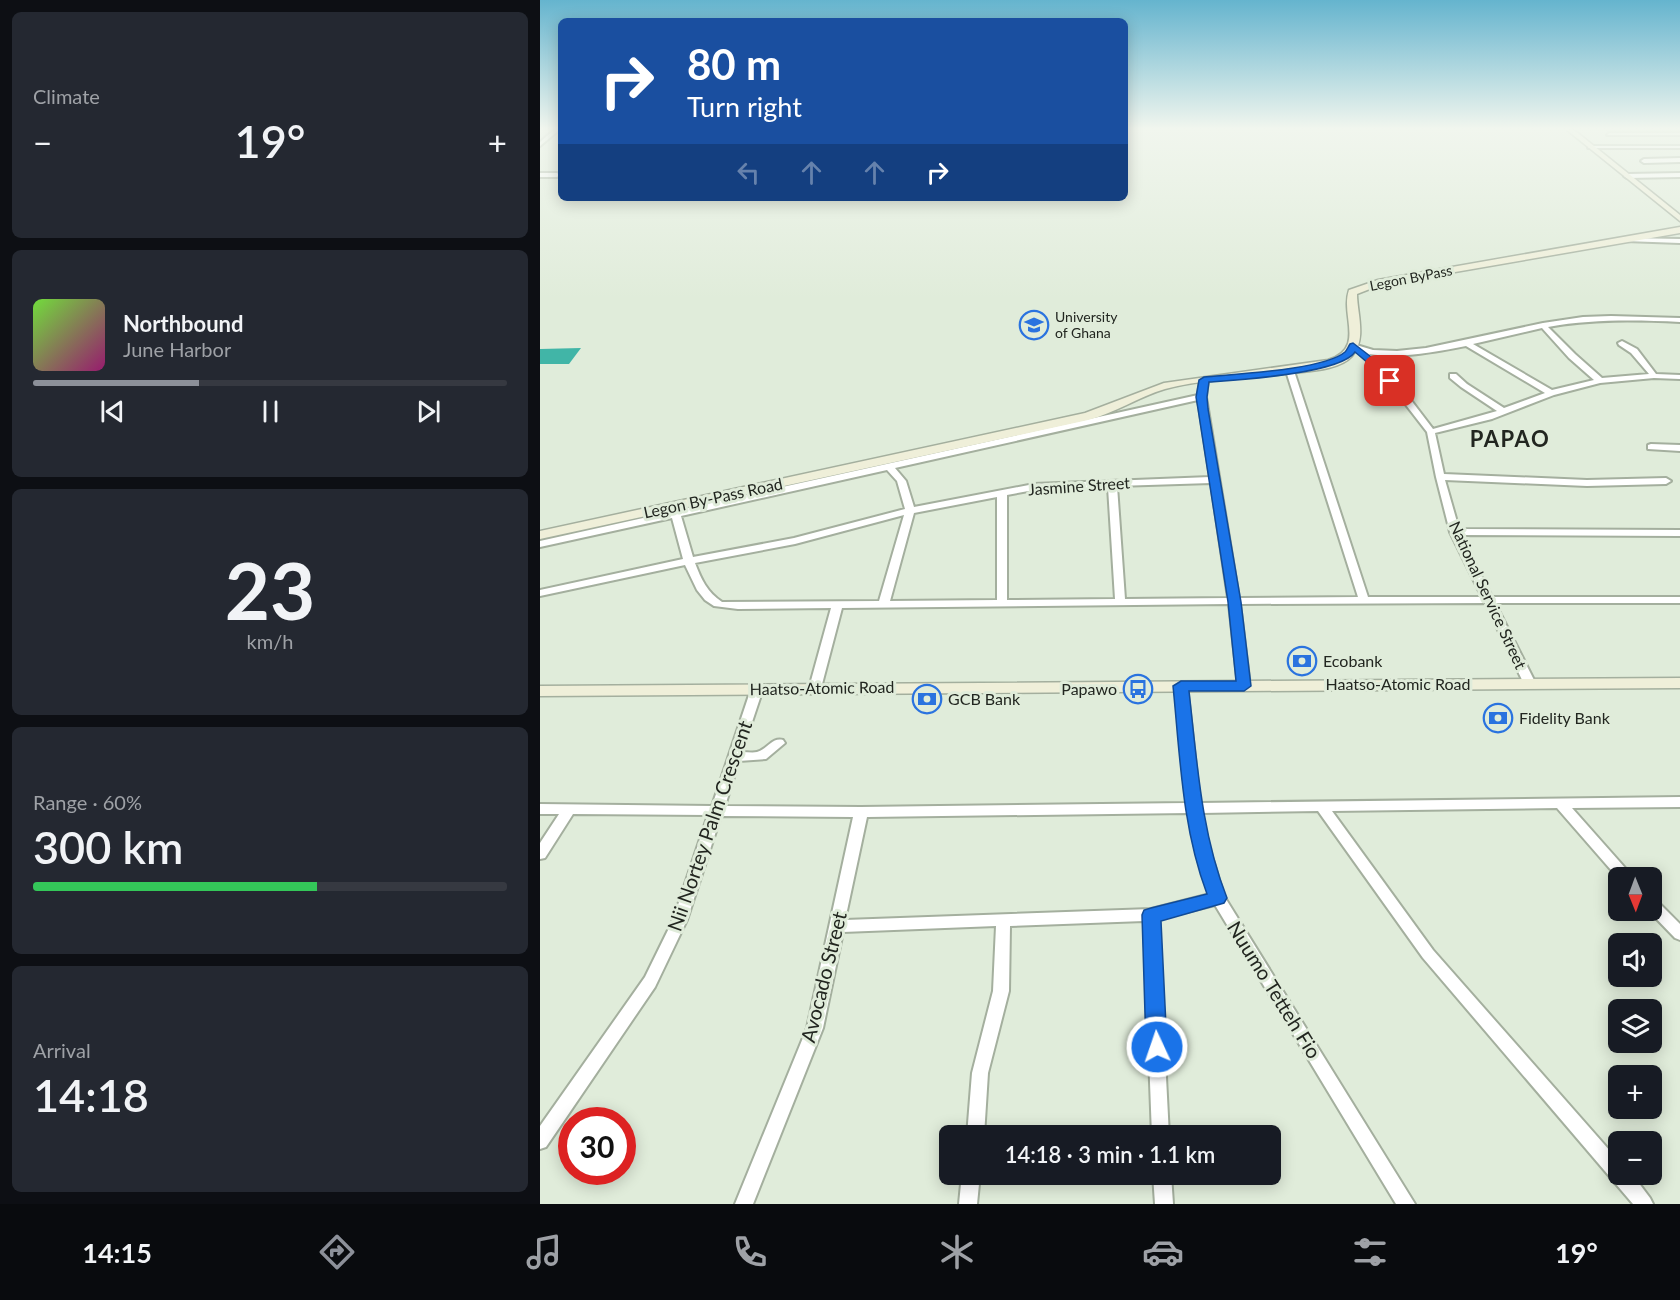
<!DOCTYPE html>
<meta charset="utf-8">
<style>
:root{--surface:#171b24;--page:#242831;--text:#f1f3f6;--muted:#9ea1a6;--line:#363941;--accent:#8c9099}
body{margin:0;font-family:Lato,sans-serif;background:var(--page);color:var(--text);height:100vh;display:flex;flex-direction:column;font-size:22px;white-space:nowrap}
*{box-sizing:border-box;margin:0}
p{font-size:20px;color:var(--muted)}
.icon{flex:none;width:33px;height:33px;fill:none;stroke:currentColor;stroke-width:2;stroke-linecap:round;stroke-linejoin:round}
.map{position:relative;flex:1;overflow:hidden}
.drawer{display:flex;flex-direction:column;gap:12px;padding:12px;background:#0d0f14;width:540px}
.drawer>*{flex:none}
.hud{position:absolute;left:18px;top:18px;width:570px;height:183px;border-radius:9px;box-shadow:0 3px 15px #0003;background:#1a4fa0;color:#fff;overflow:hidden}
.needle{width:39px;rotate:179deg}
.fabs{position:absolute;left:1068px;top:867px;display:grid;gap:12px}
.fabs a{display:grid;place-items:center;width:54px;height:54px;border-radius:9px;background:var(--surface);box-shadow:0 3px 15px #0003;font-size:30px}
.speed{position:absolute;left:18px;top:1107px;display:flex;gap:12px;font-size:30px;font-weight:700;text-align:center}
.speed>*{display:grid;place-content:center;width:78px;height:78px;border-radius:50%;background:var(--surface);box-shadow:0 3px 15px #0003;line-height:1}
.speed .limit{border:9px solid #d22;background:#fff;color:#111}
.pin{position:absolute;display:grid;place-items:center;width:51px;height:51px;color:#fff;margin:-26px;border-radius:12px;box-shadow:0 3px 9px #0006}
.me{position:absolute;width:66px;margin:-33px;rotate:357deg;stroke-linejoin:round;filter:drop-shadow(0 0 4px #0008)}
.turn{display:flex;align-items:center;gap:21px;height:126px;padding:0 30px;font-size:27px}
.turn .icon{width:78px;height:78px;stroke-width:2.5}
.turn b{display:block;font-size:42px;line-height:51px}
.lanes{display:flex;align-items:center;height:57px;padding:0 30px;background:#0003;justify-content:center;gap:30px;direction:ltr}
.lanes .off{opacity:.35}
.big{font-size:45px;font-weight:600;line-height:1.1}
.drawer .widget{flex:1;display:flex;flex-direction:column;justify-content:center;gap:9px;min-width:0;padding:0 21px;border-radius:9px;background:var(--page)}
.drawer .dial{align-items:center;gap:0}
.dial b{font-size:78px;line-height:1}
.song{display:flex;align-items:center;gap:18px}
.cover{width:72px;height:72px;border-radius:9px;background:linear-gradient(135deg,hsl(100 70% 55%),hsl(320 70% 35%))}
.played{height:6px;border-radius:3px;background:linear-gradient(90deg,var(--accent) 35%,var(--line) 35%)}
.keys{display:flex;justify-content:space-around;direction:ltr}
.heat{display:flex;justify-content:space-between;align-items:center;font-size:33px;direction:ltr}
.charge{height:9px;border-radius:4px;background:linear-gradient(90deg,#34c759 60%,var(--line) 0)}
.trip{position:absolute;left:399px;top:1125px;width:342px;height:60px;border-radius:9px;background:var(--surface);box-shadow:0 3px 15px #0003;font-weight:600;line-height:60px;text-align:center}
.tab-bar{display:flex;height:96px;justify-content:space-around;align-items:center;background:#090b0e;color:var(--muted)}
.tab-bar .icon{width:42px;height:42px}
.tab-bar .active{color:var(--accent)}
.tab-bar b{font-size:27px;color:var(--text)}
main{display:flex;flex:1;min-height:0}
.map>svg:first-child{display:block}
.water{fill:#41b5a7}
.lines{fill:none;stroke-linecap:round;stroke-linejoin:round}
.street-casing{stroke:#a4af9e;stroke-width:4}
.secondary-casing{stroke:#a4af9e;stroke-width:3}
.street{fill:#fff;fill-rule:evenodd}
.secondary{fill:#efefd9;fill-rule:evenodd}
.route{fill:#1a73e8;stroke:#114b97;stroke-width:1.5}
.labels{text-anchor:middle;stroke-width:6;stroke-linejoin:round;paint-order:stroke}
.far-street-label{font-size:14px;fill:#222620;stroke:#e0ecda}
.far-poi-label{font-size:14px;fill:#222620;stroke:#e0ecda;text-anchor:start}
.street-label{font-size:16px;fill:#222620;stroke:#e0ecda}
.poi-label{font-size:16px;fill:#222620;stroke:#e0ecda;text-anchor:start}
.near-street-label{font-size:20px;fill:#222620;stroke:#e0ecda}
.district-label{font-size:22px;font-weight:bold;letter-spacing:1.5px;fill:#222620;stroke:#e0ecda}
</style>
<main>
<section class="drawer">
<div class="widget"><p>Climate</p>
<div class="heat"><a>−</a><b class="big">19°</b><a>+</a></div>
</div>
<div class="widget">
<div class="song"><i class="cover"></i><div><b>Northbound</b><p>June Harbor</p></div></div>
<div class="played"></div>
<div class="keys"><svg class="icon" aria-label="previous" viewBox="0 0 24 24"><path d="M18 5L8 12l10 7zM5 5v14"/></svg><svg class="icon" aria-label="pause" viewBox="0 0 24 24"><path d="M8 5v14M16 5v14"/></svg><svg class="icon" aria-label="next" viewBox="0 0 24 24"><path d="M6 5l10 7-10 7zM19 5v14"/></svg></div>
</div>
<div class="widget dial"><b>23</b><p>km/h</p></div>
<div class="widget"><p>Range · 60%</p><b class="big">300 km</b><div class="charge"></div></div>
<div class="widget"><p>Arrival</p><b class="big">14:18</b></div>
</section>
<div class="map">
<svg width="1140" height="1204" viewBox="0 0 1140 1204">
<rect width="100%" height="100%" fill="#e0ecda"/>
<path class="water" d="M41 348 29 364H0V349Z"/>
<g class="lines">
<g class="street-casing">
<path id="street" d="M14 130H19L0 146V142Z
M1069 133H1140V135H1067Z
M1050 146H1140V148H1048Z
M1140 158V162L1104 163 1101 161 1104 159Z
M0 173H17L20 175 17 177H0Z
M1140 173V177L1087 178 1084 176 1087 174Z
M1087 238 1140 239V243L1085 241V239Z
M1071 316 1140 318V322C1096 320 1052 319 1008 327L1035 354 1062 378 1109 374 1091 353 1079 345 1078 343 1082 341 1097 349 1116 374 1140 375V379L1114 378 1060 383 1014 395 952 419 895 433 904 474 1047 480 1126 478 1131 481 1126 484 1047 486 905 480 919 529 1140 530V536L921 535 952 597H1140V603H955L996 684 990 688 984 684 945 603 700 604 710 686 708 689H700L698 686 689 604 302 608 281 688 279 691H271L269 688 291 608 198 609 174 606 165 600 157 590 145 565 0 596V590L143 559 132 518 0 547V541L130 512 128 506 133 503 136 504 139 510 658 395 660 380 664 378 668 380 666 397 699 598 818 597 746 371 750 369 754 371 828 597H942L910 532 896 477 887 432 842 374 821 355 822 351 809 346 813 344 833 350 857 351 886 348 1003 323 1043 317ZM1002 328 1029 358 1054 380 1012 390 933 344ZM926 346 1005 393 964 408 927 384 916 374H910V378L921 387 957 411 893 429 848 370 829 354C861 359 895 352 926 346ZM658 400 670 477 494 484 374 507 366 481 355 468ZM347 470 357 481 365 509 254 538 153 557 141 516ZM671 483 688 598 585 599 577 486ZM568 487 575 599 467 600V495L494 490ZM457 497V600L350 601 374 513ZM364 515 339 601 182 602C167 592 161 579 155 563L255 544Z
M1111 444 1140 445V451L1108 449V445Z
M641 682 645 683 647 686 660 803 1140 797V807L1032 808 1094 878H1078L1017 808 792 811 893 950 1078 1160V1174H1092L1110 1198 1113 1204H1093L883 958 778 811 662 813 669 847 684 896 875 1204H856L675 905 618 919 629 1136H612L604 921 470 926 469 991 448 1073 444 1136H427L432 1073 453 991 456 926 303 932 283 1028 213 1204H195L267 1028 313 817 181 816 147 920 115 987 6 1147 0 1149V1126L105 977 133 920 168 815 33 814 5 858 0 859V843L19 814H0V804L172 806 211 689 213 686H221L223 689 202 752C207 752 213 753 217 752 228 749 232 737 243 740L245 743 226 759 199 761 185 806 321 807 647 803 635 686 637 683ZM649 813 655 847 670 894 611 909 305 920 327 817Z
M1112 899 1117 901 1140 924V940L1135 938 1108 910H1112Z
M422 1174H440L437 1204H419Z
M613 1174H631L633 1204H615Z"/>
</g>
<g class="secondary-casing">
<path id="secondary" d="M1027 130H1034L1140 215V221Z
M1140 227V233L840 285 817 294C817 313 827 339 812 356 800 370 769 371 752 373 710 379 665 378 625 389 598 397 575 413 548 420L0 539V531L545 413 624 383 788 360C826 348 800 316 809 290L838 280Z
M1140 678V688L0 696V686Z"/>
</g>
<use href="#street" class="street"/>
<use href="#secondary" class="secondary"/>
</g>
<linearGradient id="sky" x2="0" y2="1"><stop stop-color="#65b4ce"/><stop offset="0.43" stop-color="#f1f6ee"/><stop offset="1" stop-color="#f1f6ee" stop-opacity="0"/></linearGradient>
<rect width="1140" height="299" fill="url(#sky)"/>
<path class="route" d="M813 343 848 370 855 381 854 383H846L841 374 815 352C800 374 697 380 669 382L667 397 668 409 701 602 711 686 704 691H649C657 761 661 832 687 898L684 903 621 921 627 1047 624 1054 617 1057 609 1054 606 1047 602 915 604 910 611 908 667 894C642 828 640 756 633 686L641 681H696L688 602 658 409 656 397 659 380 664 377C694 374 784 370 805 352 807 350 808 347 810 344Z"/>
<defs>
<g id="university-ring" transform="scale(1.5)"><circle r="9.5" fill="#e0ecda" stroke="#2a73df" stroke-width="1.5"/><path d="M0-5L7-2L0 1L-7-2ZM-4 1L0 2.5L4 1V4Q0 6-4 4Z" fill="#2a73df"/></g>
<g id="bank-ring" transform="scale(1.5)"><circle r="9.5" fill="#e0ecda" stroke="#2a73df" stroke-width="1.5"/><path d="M-6-4H6V4H-6ZM0-2.3a2.3 2.3 0 1 0 0 4.6a2.3 2.3 0 1 0 0-4.6Z" fill="#2a73df"/></g>
<g id="bus-ring" transform="scale(1.5)"><circle r="9.5" fill="#e0ecda" stroke="#2a73df" stroke-width="1.5"/><path d="M-5-6H5V4H4V6H2V4H-2V6H-4V4H-5ZM-3.5-4V0h7V-4ZM-3.5 1.2v1.5H-2V1.2ZM2 1.2v1.5H3.5V1.2Z" fill="#2a73df"/></g>
</defs>
<g fill-rule="evenodd">
<use href="#university-ring" x="494" y="325"/>
<use href="#bank-ring" x="762" y="661"/>
<use href="#bus-ring" x="598" y="689"/>
<use href="#bank-ring" x="387" y="699"/>
<use href="#bank-ring" x="958" y="718"/>
</g>
<g class="labels">
<g class="far-street-label">
<text transform="translate(871 278) rotate(-11)" y="5">Legon ByPass</text>
</g>
<g class="far-poi-label">
<text x="515" y="322">University<tspan x="515" dy="16">of Ghana</tspan></text>
</g>
<g class="street-label">
<text transform="translate(539 486) rotate(-4)" y="6">Jasmine Street</text>
<text transform="translate(173 498) rotate(-12)" y="6">Legon By-Pass Road</text>
<text transform="translate(948 595) rotate(65)" y="6">National Service Street</text>
<text x="858" y="690">Haatso-Atomic Road</text>
<text transform="translate(282 688) rotate(-1)" y="6">Haatso-Atomic Road</text>
</g>
<g class="poi-label">
<text x="783" y="667">Ecobank</text>
<text x="577" y="695" text-anchor="end">Papawo</text>
<text x="408" y="705">GCB Bank</text>
<text x="979" y="724">Fidelity Bank</text>
</g>
<g class="near-street-label">
<text transform="translate(170 826) rotate(-71)" y="7">Nii Nortey Palm Crescent</text>
<text transform="translate(284 977) rotate(-76)" y="7">Avocado Street</text>
<text transform="translate(734 990) rotate(58)" y="7">Nuumo Tetteh Fio</text>
</g>
<g class="district-label">
<text x="970" y="447">PAPAO</text>
</g>
</g>
</svg>
<div class="fabs">
<a><svg class="needle" viewBox="-14 -14 28 28"><path d="M0-13l5 13h-10z" fill="#e53935"/><path d="M0 13l5-13h-10z" fill="#9ea1a6"/></svg></a>
<a><svg class="icon" aria-label="sound" viewBox="0 0 24 24"><path d="M4 9h4l5-4v14l-5-4H4zM17 9q2 3 0 6"/></svg></a>
<a><svg class="icon" aria-label="layers" viewBox="0 0 24 24"><path d="M12 4l9 5-9 5-9-5zM3 14l9 5 9-5"/></svg></a>
<a>+</a>
<a>−</a>
</div>
<div class="speed"><div class="limit">30</div></div>
<div class="pin" style="left:850px;top:381px;background:#d93025"><svg class="icon" aria-label="arrive" viewBox="0 0 24 24"><path d="M6 21V4h12l-3 4 3 4H6"/></svg></div>
<svg class="me" style="left:617px;top:1047px" viewBox="-20 -20 40 40"><circle r="17" fill="#1a73e8" stroke="#fff" stroke-width="3"/><path d="M0-11L8 9 0 5-8 9z" fill="#fff"/></svg>
<div class="trip">14:18 · 3 min · 1.1 km</div>
<div class="hud">
<div class="turn"><svg class="icon" aria-label="right" viewBox="0 0 24 24"><path d="M7 20v-9h11M14 6l5 5-5 5"/></svg><div><b>80 m</b>Turn right</div></div>
<div class="lanes"><svg class="icon off" aria-label="left" viewBox="0 0 24 24"><path d="M17 20v-9H6M10 6l-5 5 5 5"/></svg><svg class="icon off" aria-label="ahead" viewBox="0 0 24 24"><path d="M12 20V5M6 11l6-6 6 6"/></svg><svg class="icon off" aria-label="ahead" viewBox="0 0 24 24"><path d="M12 20V5M6 11l6-6 6 6"/></svg><svg class="icon" aria-label="right" viewBox="0 0 24 24"><path d="M7 20v-9h11M14 6l5 5-5 5"/></svg></div>
</div>
</div>
</main>
<nav class="tab-bar">
<b>14:15</b>
<svg class="icon active" aria-label="directions" viewBox="0 0 24 24"><path d="M12 3l9 9-9 9-9-9zM9 14v-3h6M13 9l2 2-2 2"/></svg>
<svg class="icon" aria-label="music" viewBox="0 0 24 24"><path d="M9 18V5l10-2v13"/><circle cx="6" cy="18" r="3"/><circle cx="16" cy="16" r="3"/></svg>
<svg class="icon" aria-label="phone" viewBox="0 0 24 24"><path d="M5 4h4l2 5-3 2q2 4 5 5l2-3 5 2v4C11 20 4 13 5 4z"/></svg>
<svg class="icon" aria-label="climate" viewBox="0 0 24 24"><path d="M12 3v18M4 7l16 10M4 17L20 7"/></svg>
<svg class="icon" aria-label="car" viewBox="0 0 24 24"><path d="M5 17H2v-5l4-1 3-4h7l3 4 3 1v5h-3M9 17h6M6 11h13"/><circle cx="7" cy="17" r="2"/><circle cx="17" cy="17" r="2"/></svg>
<svg class="icon" aria-label="filters" viewBox="0 0 24 24"><path d="M4 7h16M4 17h16"/><circle cx="9" cy="7" r="2"/><circle cx="15" cy="17" r="2"/></svg>
<b>19°</b>
</nav>
